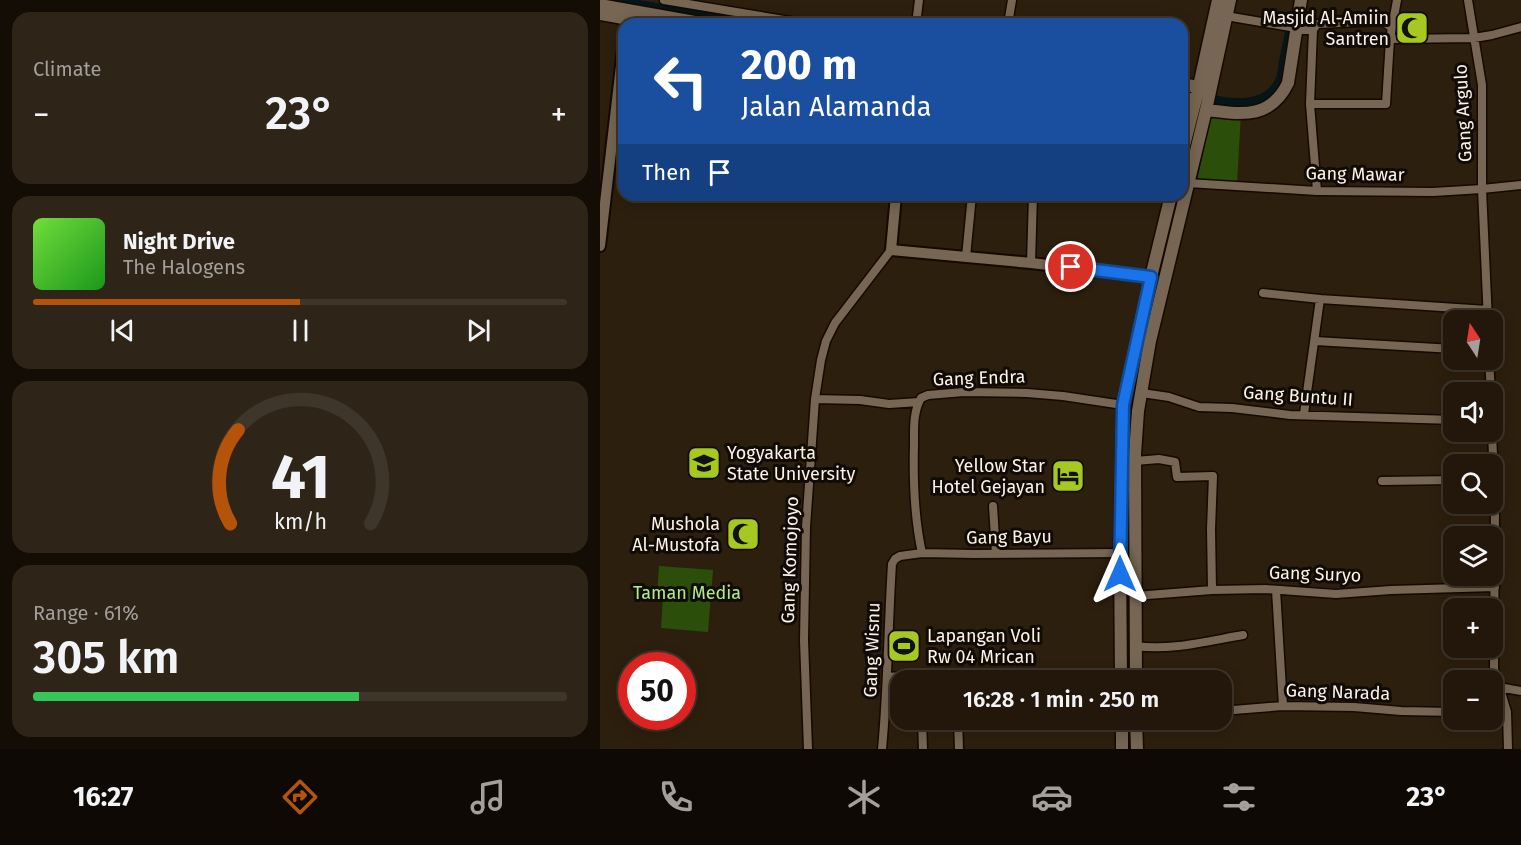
<!DOCTYPE html>
<meta charset="utf-8">
<style>
:root{--surface:#22170a;--page:#2e2418;--text:#f1f3f6;--muted:#a29f9c;--line:#3f362b;--accent:#b45309}
body{margin:0;font-family:"Fira Sans",sans-serif;background:var(--page);color:var(--text);height:100vh;display:flex;flex-direction:column;font-size:22px;white-space:nowrap}
*{box-sizing:border-box;margin:0}
p{font-size:20px;color:var(--muted)}
.icon{flex:none;width:33px;height:33px;fill:none;stroke:currentColor;stroke-width:2;stroke-linecap:round;stroke-linejoin:round}
.map{position:relative;flex:1;overflow:hidden}
.details{display:flex;flex-direction:column;gap:12px;padding:12px;background:#130d06;width:600px}
.details>*{flex:none}
.banner{position:absolute;left:18px;top:18px;width:570px;height:183px;border-radius:18px;box-shadow:0 3px 15px #0003,0 0 0 2px var(--line);background:#1a4fa0;color:#fff;overflow:hidden}
.needle{width:39px;rotate:348deg}
.controls{position:absolute;left:843px;top:310px;display:grid;gap:12px}
.controls a{display:grid;place-items:center;width:60px;height:60px;border-radius:12px;background:var(--surface);box-shadow:0 3px 15px #0003,0 0 0 2px var(--line);font-size:30px}
.speed{position:absolute;left:18px;top:652px;display:flex;gap:12px;font-size:30px;font-weight:700;text-align:center}
.speed>*{display:grid;place-content:center;width:78px;height:78px;border-radius:50%;background:var(--surface);box-shadow:0 3px 15px #0003,0 0 0 2px var(--line);line-height:1}
.speed .limit{border:9px solid #d22;background:#fff;color:#111}
.pin{position:absolute;display:grid;place-items:center;width:51px;height:51px;color:#fff;margin:-26px;border:3px solid #fff;border-radius:50%;box-shadow:0 2px 6px #0007}
.me{position:absolute;width:66px;margin:-33px;rotate:0deg;stroke-linejoin:round;filter:drop-shadow(0 0 4px #0008)}
.turn{display:flex;align-items:center;gap:21px;height:126px;padding:0 24px;font-size:27px}
.turn .icon{width:78px;height:78px;stroke-width:2.5}
.turn b{display:block;font-size:42px;line-height:51px}
.then{display:flex;align-items:center;height:57px;padding:0 24px;background:#0003;gap:12px;font-size:22px}
.big{font-size:45px;font-weight:600;line-height:1.1}
.details .tile{flex:1;display:flex;flex-direction:column;justify-content:center;gap:9px;min-width:0;padding:0 21px;border-radius:18px;background:var(--page)}
.details .dial{align-items:center;gap:0}
.dial svg{height:156px;overflow:visible;fill:none;stroke:var(--line);stroke-width:7;stroke-linecap:round;text-anchor:middle}
.dial text{fill:var(--text);stroke:none}
.song{display:flex;align-items:center;gap:18px}
.cover{width:72px;height:72px;border-radius:9px;background:linear-gradient(135deg,hsl(100 70% 55%),hsl(120 70% 35%))}
.played{height:6px;border-radius:3px;background:linear-gradient(90deg,var(--accent) 50%,var(--line) 50%)}
.keys{display:flex;justify-content:space-around;direction:ltr}
.heat{display:flex;justify-content:space-between;align-items:center;font-size:33px;direction:ltr}
.charge{height:9px;border-radius:4px;background:linear-gradient(90deg,#34c759 61%,var(--line) 0)}
.trip{position:absolute;left:290px;top:670px;width:342px;height:60px;border-radius:18px;background:var(--surface);box-shadow:0 3px 15px #0003,0 0 0 2px var(--line);font-weight:600;line-height:60px;text-align:center}
.dock{display:flex;height:96px;justify-content:space-around;align-items:center;background:#0e0904;color:var(--muted)}
.dock .icon{width:42px;height:42px}
.dock .on{color:var(--accent)}
.dock b{font-size:27px;color:var(--text)}
main{display:flex;flex:1;min-height:0}
.map>svg:first-child{display:block}
.green{fill:#2b4f0b}
.lines{fill:none;stroke-linecap:round;stroke-linejoin:round}
.canal{stroke:#061518;stroke-width:10}
.minor-casing{stroke:#150900;stroke-width:11}
.tertiary-casing{stroke:#150900;stroke-width:14}
.secondary-casing{stroke:#150900;stroke-width:15}
.minor{stroke:#766653;stroke-width:8}
.tertiary{stroke:#766653;stroke-width:10}
.secondary{stroke:#766653;stroke-width:12}
.route-casing{stroke:#114b97;stroke-width:15}
.route{stroke:#1a73e8;stroke-width:10}
.labels{text-anchor:middle;stroke-width:6;stroke-linejoin:round;paint-order:stroke}
.poi-label{font-size:18px;fill:#fcf2e7;stroke:#110b05;text-anchor:end}
.street-label{font-size:18px;fill:#fcf2e7;stroke:#110b05}
.park-label{font-size:18px;fill:#b0eb8b;stroke:#110b05}
</style>
<main>
<section class="details">
<div class="tile"><p>Climate</p>
<div class="heat"><a>−</a><b class="big">23°</b><a>+</a></div>
</div>
<div class="tile">
<div class="song"><i class="cover"></i><div><b>Night Drive</b><p>The Halogens</p></div></div>
<div class="played"></div>
<div class="keys"><svg class="icon" aria-label="previous" viewBox="0 0 24 24"><path d="M18 5L8 12l10 7zM5 5v14"/></svg><svg class="icon" aria-label="pause" viewBox="0 0 24 24"><path d="M8 5v14M16 5v14"/></svg><svg class="icon" aria-label="next" viewBox="0 0 24 24"><path d="M6 5l10 7-10 7zM19 5v14"/></svg></div>
</div>
<div class="tile dial"><svg viewBox="0 0 100 80">
<path d="M14 69A42 42 0 1 1 86 69"/>
<path d="M14 69A42 42 0 0 1 18 21" stroke="#b45309"/>
<text x="50" y="56" font-size="32" font-weight="700">41</text>
<text x="50" y="72" font-size="11">km/h</text>
</svg></div>
<div class="tile"><p>Range · 61%</p><b class="big">305 km</b><div class="charge"></div></div>
</section>
<div class="map">
<svg width="921" height="749" viewBox="0 0 921 749">
<rect width="100%" height="100%" fill="#2d1f0e"/>
<path class="green" d="M613 106 641 112 637 184 597 181Z
M59 566 113 570 108 632 61 628 63 598 57 597Z
M297 632H313L312 660H296Z"/>
<g class="lines">
<path class="canal" d="M6 0 161 24
M603 97C629 105 668 110 681 79 683 73 683 67 684 61 687 47 690 33 692 19"/>
<g class="minor-casing">
<path id="minor" d="M64 0 208 24
M868 0 882 85V189L888 321
M626 16 696 28
M316 24 319 0
M408 24 412 0
M696 30H713L717 24 783 21 792 28
M713 30 710 104 717 191
M790 39 874 38 892 35 921 27
M710 104H786L790 39 797 0
M588 183 717 191 833 192 882 189 921 185
M366 257 372 195
M431 263 433 195
M663 293 720 299 887 310
M715 341 854 349
M889 360 891 393
M542 393 569 397 599 407 632 408 690 415 854 420
M215 399 260 400 289 404 319 402
M704 414 720 299
M892 432 895 503 894 669 907 712 908 749
M535 461 559 459 575 462 577 477 613 476 611 529 612 590
M782 481 854 480
M393 506 396 554
M322 553C314 517 313 481 314 444 314 428 313 412 321 398L328 395 364 392 427 393 463 396 523 405
M676 590 683 706
M535 596 612 590 666 589 736 594 791 590 895 587
M535 646C571 651 608 641 643 635
M287 677C311 675 335 674 359 674 385 675 405 671 430 681
M899 687 921 691
M621 711 683 706 754 707 801 711 854 712
M892 712H907
M322 720 323 749
M358 720 359 749
M208 749 204 640 206 527 215 399 221 360 226 341 235 323 291 250
M282 749C288 687 288 626 292 564L295 559 300 556 322 553 374 554 520 553"/>
</g>
<g class="tertiary-casing">
<path id="tertiary" d="M296 195 291 250 431 263 551 277
M0 246 24 40"/>
</g>
<g class="secondary-casing">
<path id="secondary" d="M0 5 106 24
M0 14 56 24
M582 84 598 87
M582 98 595 100
M606 110C641 114 670 120 688 83L701 0
M582 153 597 95 618 0
M521 681 520 553 523 405 551 277 571 195
M536 681 535 454 538 411 550 341 606 110 630 0
M522 720V749
M536 720 537 749"/>
</g>
<use href="#minor" class="minor"/>
<use href="#tertiary" class="tertiary"/>
<use href="#secondary" class="secondary"/>
</g>
<g class="lines">
<g class="route-casing">
<path id="route" d="M471 267 551 277 523 405 520 574"/>
</g>
<use href="#route" class="route"/>
</g>
<defs>
<g id="mosque-square" transform="scale(1.725)"><rect x="-9" y="-9" width="18" height="18" rx="4" fill="#a6c821" stroke="#110b05"/><path d="M3.5-4.9A6 6 0 1 0 3.5 4.9A5 5 0 1 1 3.5-4.9Z" fill="#111"/></g>
<g id="university-square" transform="scale(1.725)"><rect x="-9" y="-9" width="18" height="18" rx="4" fill="#a6c821" stroke="#110b05"/><path d="M0-5L7-2L0 1L-7-2ZM-4 1L0 2.5L4 1V4Q0 6-4 4Z" fill="#111"/></g>
<g id="hotel-square" transform="scale(1.725)"><rect x="-9" y="-9" width="18" height="18" rx="4" fill="#a6c821" stroke="#110b05"/><path d="M-6-4.5h1.5V1H6V5H4.5V3h-9V5H-6ZM-4 0a1.8 1.8 0 1 1 3.6 0ZM.5 0V-2.5h3Q6-2.5 6 0Z" fill="#111"/></g>
<g id="stadium-square" transform="scale(1.725)"><rect x="-9" y="-9" width="18" height="18" rx="4" fill="#a6c821" stroke="#110b05"/><path d="M0-5a6.5 5 0 1 0 0 10a6.5 5 0 1 0 0-10ZM-3.5-1.8h7v3.6h-7Z" fill="#111"/></g>
</defs>
<g fill-rule="evenodd">
<use href="#mosque-square" x="812" y="28"/>
<use href="#university-square" x="104" y="463"/>
<use href="#hotel-square" x="468" y="476"/>
<use href="#mosque-square" x="143" y="534"/>
<use href="#stadium-square" x="304" y="646"/>
</g>
<g class="labels">
<g class="poi-label">
<text x="789" y="24">Masjid Al-Amiin<tspan x="789" dy="21">Santren</tspan></text>
<text x="127" y="459" text-anchor="start">Yogyakarta<tspan x="127" dy="21">State University</tspan></text>
<text x="445" y="472">Yellow Star<tspan x="445" dy="21">Hotel Gejayan</tspan></text>
<text x="120" y="530">Mushola<tspan x="120" dy="21">Al-Mustofa</tspan></text>
<text x="327" y="642" text-anchor="start">Lapangan Voli<tspan x="327" dy="21">Rw 04 Mrican</tspan></text>
</g>
<g class="street-label">
<text transform="translate(863 113) rotate(-93)" y="6">Gang Argulo</text>
<text transform="translate(755 174) rotate(1)" y="6">Gang Mawar</text>
<text transform="translate(379 378) rotate(-2)" y="6">Gang Endra</text>
<text transform="translate(698 396) rotate(4)" y="6">Gang Buntu II</text>
<text transform="translate(409 537) rotate(-1)" y="6">Gang Bayu</text>
<text transform="translate(190 560) rotate(-88)" y="6">Gang Komojoyo</text>
<text transform="translate(715 574) rotate(2)" y="6">Gang Suryo</text>
<text transform="translate(272 650) rotate(-88)" y="6">Gang Wisnu</text>
<text transform="translate(738 692) rotate(2)" y="6">Gang Narada</text>
</g>
<g class="park-label">
<text x="87" y="599">Taman Media</text>
</g>
</g>
</svg>
<div class="controls">
<a><svg class="needle" viewBox="-14 -14 28 28"><path d="M0-13l5 13h-10z" fill="#e53935"/><path d="M0 13l5-13h-10z" fill="#a29f9c"/></svg></a>
<a><svg class="icon" aria-label="sound" viewBox="0 0 24 24"><path d="M4 9h4l5-4v14l-5-4H4zM17 9q2 3 0 6"/></svg></a>
<a><svg class="icon" aria-label="search" viewBox="0 0 24 24"><circle cx="10" cy="10" r="6"/><path d="M15 15l6 6"/></svg></a>
<a><svg class="icon" aria-label="layers" viewBox="0 0 24 24"><path d="M12 4l9 5-9 5-9-5zM3 14l9 5 9-5"/></svg></a>
<a>+</a>
<a>−</a>
</div>
<div class="speed"><div class="limit">50</div></div>
<div class="pin" style="left:471px;top:267px;background:#d93025"><svg class="icon" aria-label="arrive" viewBox="0 0 24 24"><path d="M6 21V4h12l-3 4 3 4H6"/></svg></div>
<svg class="me" style="left:520px;top:574px" viewBox="-20 -20 40 40"><path d="M0-17L14 15 0 8-14 15z" fill="#1a73e8" stroke="#fff" stroke-width="4"/></svg>
<div class="trip">16:28 · 1 min · 250 m</div>
<div class="banner">
<div class="turn"><svg class="icon" aria-label="left" viewBox="0 0 24 24"><path d="M17 20v-9H6M10 6l-5 5 5 5"/></svg><div><b>200 m</b>Jalan Alamanda</div></div>
<div class="then">Then<svg class="icon" aria-label="arrive" viewBox="0 0 24 24"><path d="M6 21V4h12l-3 4 3 4H6"/></svg></div>
</div>
</div>
</main>
<nav class="dock">
<b>16:27</b>
<svg class="icon on" aria-label="directions" viewBox="0 0 24 24"><path d="M12 3l9 9-9 9-9-9zM9 14v-3h6M13 9l2 2-2 2"/></svg>
<svg class="icon" aria-label="music" viewBox="0 0 24 24"><path d="M9 18V5l10-2v13"/><circle cx="6" cy="18" r="3"/><circle cx="16" cy="16" r="3"/></svg>
<svg class="icon" aria-label="phone" viewBox="0 0 24 24"><path d="M5 4h4l2 5-3 2q2 4 5 5l2-3 5 2v4C11 20 4 13 5 4z"/></svg>
<svg class="icon" aria-label="climate" viewBox="0 0 24 24"><path d="M12 3v18M4 7l16 10M4 17L20 7"/></svg>
<svg class="icon" aria-label="car" viewBox="0 0 24 24"><path d="M5 17H2v-5l4-1 3-4h7l3 4 3 1v5h-3M9 17h6M6 11h13"/><circle cx="7" cy="17" r="2"/><circle cx="17" cy="17" r="2"/></svg>
<svg class="icon" aria-label="filters" viewBox="0 0 24 24"><path d="M4 7h16M4 17h16"/><circle cx="9" cy="7" r="2"/><circle cx="15" cy="17" r="2"/></svg>
<b>23°</b>
</nav>
